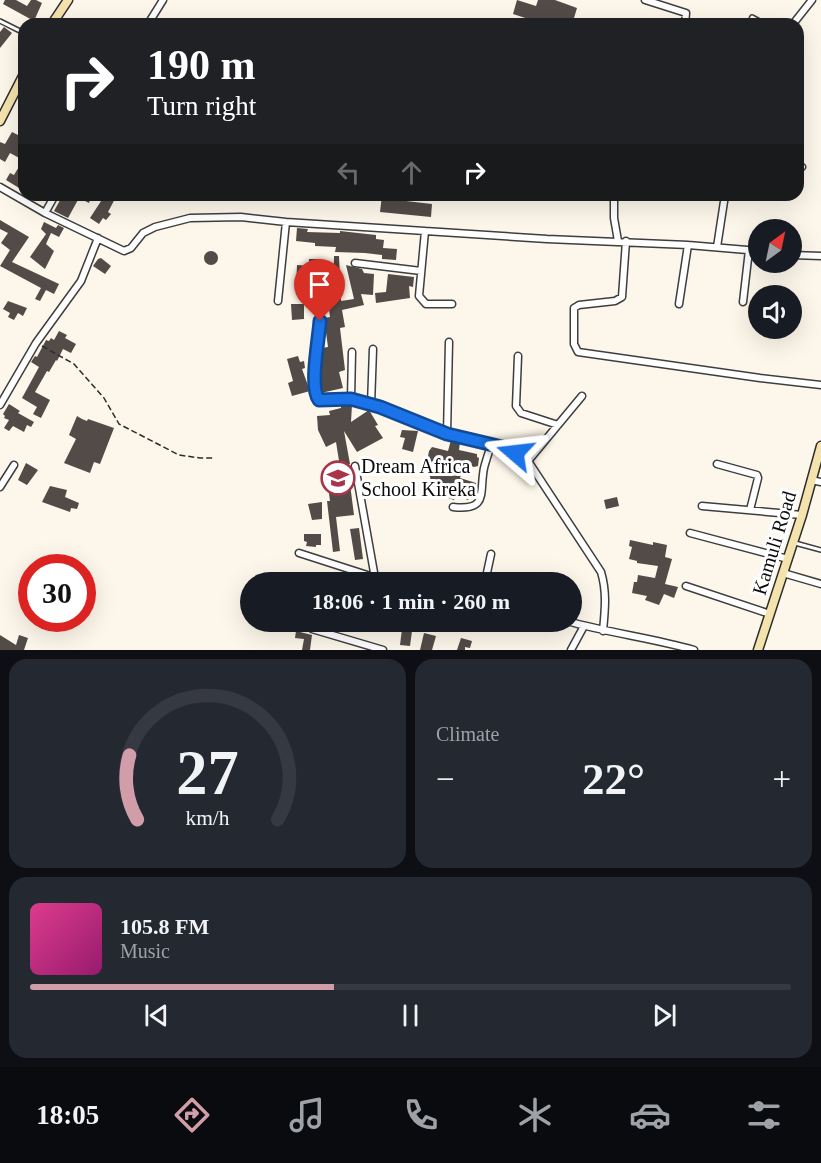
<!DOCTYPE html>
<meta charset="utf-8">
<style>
:root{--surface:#171b24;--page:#242831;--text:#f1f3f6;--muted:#9ea1a6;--line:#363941;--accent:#d19da9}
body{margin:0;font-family:Georgia,serif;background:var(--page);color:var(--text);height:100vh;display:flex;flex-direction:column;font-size:22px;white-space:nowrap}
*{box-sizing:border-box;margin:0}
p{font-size:20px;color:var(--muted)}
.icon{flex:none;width:33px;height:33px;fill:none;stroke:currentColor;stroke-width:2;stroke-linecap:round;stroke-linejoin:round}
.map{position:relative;height:650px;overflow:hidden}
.panel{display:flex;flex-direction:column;gap:9px;padding:9px;background:#0d0f14;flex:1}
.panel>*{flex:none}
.guide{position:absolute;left:18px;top:18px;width:786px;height:183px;border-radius:18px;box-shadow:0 6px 24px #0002;background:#202124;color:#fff;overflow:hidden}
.needle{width:39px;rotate:33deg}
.buttons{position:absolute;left:748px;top:219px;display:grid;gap:12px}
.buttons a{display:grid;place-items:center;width:54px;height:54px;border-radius:50%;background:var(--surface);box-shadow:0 6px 24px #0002;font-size:30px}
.speed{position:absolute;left:18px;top:554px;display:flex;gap:12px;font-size:30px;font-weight:700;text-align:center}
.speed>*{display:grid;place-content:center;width:78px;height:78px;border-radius:50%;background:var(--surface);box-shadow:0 6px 24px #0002;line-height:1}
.speed .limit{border:9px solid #d22;background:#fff;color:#111}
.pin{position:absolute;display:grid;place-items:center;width:51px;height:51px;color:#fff;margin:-62px -26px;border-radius:50% 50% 50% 0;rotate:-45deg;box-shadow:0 0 6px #0007}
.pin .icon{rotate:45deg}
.me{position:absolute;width:66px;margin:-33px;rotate:287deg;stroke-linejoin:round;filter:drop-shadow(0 0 4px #0008)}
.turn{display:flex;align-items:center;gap:21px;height:126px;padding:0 30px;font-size:27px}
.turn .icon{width:78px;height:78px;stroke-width:2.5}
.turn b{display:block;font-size:42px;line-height:51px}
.lanes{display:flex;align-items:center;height:57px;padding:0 30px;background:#0003;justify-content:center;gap:30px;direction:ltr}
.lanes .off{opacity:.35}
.big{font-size:45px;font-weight:700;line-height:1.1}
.panel .card{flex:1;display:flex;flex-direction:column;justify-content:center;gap:9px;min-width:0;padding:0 21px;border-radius:18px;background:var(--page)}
.panel .dial{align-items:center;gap:0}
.dial svg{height:156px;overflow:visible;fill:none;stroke:var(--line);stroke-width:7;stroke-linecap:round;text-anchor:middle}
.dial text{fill:var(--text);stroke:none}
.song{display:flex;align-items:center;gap:18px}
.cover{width:72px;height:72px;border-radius:9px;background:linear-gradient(135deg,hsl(330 70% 55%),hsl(320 70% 35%))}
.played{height:6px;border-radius:3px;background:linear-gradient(90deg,var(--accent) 40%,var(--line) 40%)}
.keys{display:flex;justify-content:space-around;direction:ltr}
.heat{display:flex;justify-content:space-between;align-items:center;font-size:33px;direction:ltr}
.panel .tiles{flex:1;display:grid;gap:9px;grid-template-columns:1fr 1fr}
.card:last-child{grid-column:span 2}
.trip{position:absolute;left:240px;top:572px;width:342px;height:60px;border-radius:30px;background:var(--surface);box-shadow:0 6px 24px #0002;font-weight:700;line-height:60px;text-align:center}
.tab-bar{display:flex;height:96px;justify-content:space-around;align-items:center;background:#090b0e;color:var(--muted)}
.tab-bar .icon{width:42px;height:42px}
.tab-bar .current{color:var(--accent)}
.tab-bar b{font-size:27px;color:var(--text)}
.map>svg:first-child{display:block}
.building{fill:#524b48}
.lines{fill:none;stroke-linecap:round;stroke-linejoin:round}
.lane-casing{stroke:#3e3e3e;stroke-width:6}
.street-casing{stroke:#3e3e3e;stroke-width:9}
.secondary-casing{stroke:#2d2d2d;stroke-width:11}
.path{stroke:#2d2d2d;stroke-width:1.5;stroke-dasharray:6 3;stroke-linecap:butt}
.lane{stroke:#fff;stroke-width:3}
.street{stroke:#fff;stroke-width:6}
.secondary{stroke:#f5e3ad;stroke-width:8}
.route-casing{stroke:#114b97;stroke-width:15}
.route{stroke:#1a73e8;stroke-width:10}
.labels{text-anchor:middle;stroke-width:6;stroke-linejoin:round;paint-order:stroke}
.poi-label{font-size:20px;fill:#0b0b0b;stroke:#fff;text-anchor:start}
.street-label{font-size:20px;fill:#0b0b0b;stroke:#fff}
</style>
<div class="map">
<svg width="821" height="650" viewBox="0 0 821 650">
<rect width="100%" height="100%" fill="#fdf6ea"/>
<path class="building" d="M5 0H16L27 6 31 0H36L42 3 34 21 3 4Z
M517 0 536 6 538 0H555L577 8 574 18 589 24H544L513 14Z
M4 27 12 33 0 48V32Z
M12 132 24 138V191L6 180 10 173 14 175 23 160 10 153 5 162 0 159V142L5 144Z
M63 195H92L89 203 79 198 68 218 54 211Z
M105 195H117L108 212 111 214 106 220 103 218 99 224 90 218Z
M382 195H407L406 201 432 204 431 217 380 212Z
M0 220 29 237 12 262 59 284 54 294 46 290 40 301 35 299 41 288 0 266 10 250 1 243 8 233 0 229Z
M44 222 56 228 58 225 64 228 59 237 51 233 46 244 54 251 45 269 30 257 46 234 41 229Z
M297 228 308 229 307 232 340 233V231L376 235V239L384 240 383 248 397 249 396 260 382 259V255L365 253 335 252 336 247 315 246V243L296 241Z
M204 258a7 7 0 1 1 14 0a7 7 0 1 1-14 0Z
M334 256H339L341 301 354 299 346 265 362 269 364 273 374 274 373 295 361 294 364 305 342 310 345 327 340 328 345 370 339 372 343 388 321 393 320 374 322 348 328 347 324 318 330 317 328 302 333 301Z
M101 258 111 266 105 274 93 266 98 259Z
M309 259H322V273L307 272 306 291H296L297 265 309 266Z
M388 274 414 277 413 287 409 286 410 298 376 303 375 293 386 292Z
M8 301 27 308 23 316 18 313 14 320 8 317 10 313 3 309Z
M291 304H304V319L292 320Z
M59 331 67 335 65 338 76 344 71 353 63 349 57 361 56 360 49 372 47 371 35 392 50 400 41 418 33 414 37 407 22 398 39 367 31 362 35 356 37 357 46 340 49 341 51 338 54 340Z
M298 356 300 362 304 361 305 368 302 369 310 391 292 396 288 383 293 381 287 359Z
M9 404 20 411 18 413 34 422 31 427 27 425 24 432 13 426 9 431 4 428 9 420 4 418 5 416 3 414Z
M341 404 352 405 351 422 369 410 378 425 375 426 383 438 357 452 344 431 350 464 340 467 336 442 326 447 318 430 317 416 330 415 329 411 341 408Z
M77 416 82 419 87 421 88 419 114 428 100 464 94 462 90 473 64 463 76 439 69 435Z
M402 430 418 431 413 452 402 449 405 438 400 437Z
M451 440 460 442 459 450 477 454V457L479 458 478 466 474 467 464 463 460 478 476 483 468 500 456 495 454 500 448 498 452 490 444 485 432 487 427 462 429 451 432 447 448 451Z
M26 463 38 470 27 485 18 480Z
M350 484 354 515 336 517 340 551 333 552 327 501H330L328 486Z
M50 486 67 490 65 497 79 503 77 509 71 508 70 512 42 502Z
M617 497 619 506 606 509 604 500Z
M322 502V519L312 520 308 504Z
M359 528 363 559 355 560 350 529Z
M304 534H321V545H316V547L306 546 307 542 304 541Z
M630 540 653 545V542L667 545 665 557 672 559 665 584 678 587 674 598 664 594 659 605 645 600 647 596 632 593 634 582H637L638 575 655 578 658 566 637 563V561L629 559 632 547 629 546Z
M402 629 412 631 410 646 400 645Z
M296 631 312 635 310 650H302L304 639 295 638Z
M424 633 436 636 432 650H420Z
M0 635 16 645 19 635 28 638 24 650H0Z
M461 638 472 641 470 648 465 647V650H457Z"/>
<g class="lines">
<g class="lane-casing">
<path id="lane" d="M0 21 24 33
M749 24 752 17 765 24
M795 543 821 550"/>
</g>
<g class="street-casing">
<path id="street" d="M645 0 686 13 685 24
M148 24 163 0
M793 24 812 0
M798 166 802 167
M0 187 45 213 124 251 131 248 143 233 155 227 190 218 241 217 286 222 425 231 547 239 688 245 759 251
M614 195V218L618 241
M45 213 55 195
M425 231 419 296 426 304H452
M626 241 622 297 615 301 579 305 574 308V344L578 352 760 378 821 385
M717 247 725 195
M792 255 821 256
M355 263 421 271
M278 301 286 222
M743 302 749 250
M679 304 688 245
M320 321C319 338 309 388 319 400 329 401 341 398 351 399 382 403 416 424 446 433 474 442 503 444 528 461L601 572C607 592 605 610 603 631
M518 356 516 406 521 413 558 425
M351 399 352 352
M0 405 36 343 81 281 98 238
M371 405 373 349
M447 434 449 342
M528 461 582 396
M717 464 757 475 758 478 750 510
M355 466 375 578
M811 480 821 482
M0 487 14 465
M702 506 802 515
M453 507C489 511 479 493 484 468 486 460 489 452 491 445
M690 533 788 559
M299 553 389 582
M783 573 821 584
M485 582 491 554
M686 586 770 614
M567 621C609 633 652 638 694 650
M312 629 383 650
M571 650 584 626"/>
</g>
<g class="secondary-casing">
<path id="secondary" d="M52 24 68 0
M0 121 24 74
M758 650 802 515 821 446"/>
</g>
<path class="path" d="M42 346 74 364 104 398 119 424 179 455 200 458H213"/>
<use href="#lane" class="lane"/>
<use href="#street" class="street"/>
<use href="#secondary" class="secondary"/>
</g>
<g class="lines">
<g class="route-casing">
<path id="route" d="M320 321C319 338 309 388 319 400L351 399 380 407 447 434 502 447 515 453"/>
</g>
<use href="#route" class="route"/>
</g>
<defs>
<g id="school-ring" transform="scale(1.725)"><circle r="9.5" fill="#fff" stroke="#a9344a" stroke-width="1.5"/><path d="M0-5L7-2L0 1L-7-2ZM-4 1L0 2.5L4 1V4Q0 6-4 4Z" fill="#a9344a"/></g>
</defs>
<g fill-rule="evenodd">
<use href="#school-ring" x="338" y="478"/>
</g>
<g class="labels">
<g class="poi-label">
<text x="361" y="473">Dream Africa<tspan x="361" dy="23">School Kireka</tspan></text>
</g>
<g class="street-label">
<text transform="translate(774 543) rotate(-73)" y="7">Kamuli Road</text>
</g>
</g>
</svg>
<div class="buttons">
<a><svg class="needle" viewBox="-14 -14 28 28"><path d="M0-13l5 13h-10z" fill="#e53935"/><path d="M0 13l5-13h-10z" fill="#9ea1a6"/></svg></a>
<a><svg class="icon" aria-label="sound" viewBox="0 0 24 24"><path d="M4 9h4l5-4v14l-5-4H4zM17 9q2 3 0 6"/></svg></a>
</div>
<div class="speed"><div class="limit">30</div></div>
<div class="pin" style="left:320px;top:321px;background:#d93025"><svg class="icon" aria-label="arrive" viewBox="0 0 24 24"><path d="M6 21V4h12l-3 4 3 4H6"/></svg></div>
<svg class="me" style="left:515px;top:453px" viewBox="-20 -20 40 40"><path d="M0-17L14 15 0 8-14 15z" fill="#1a73e8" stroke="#fff" stroke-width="4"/></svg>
<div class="trip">18:06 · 1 min · 260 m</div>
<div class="guide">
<div class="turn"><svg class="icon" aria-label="right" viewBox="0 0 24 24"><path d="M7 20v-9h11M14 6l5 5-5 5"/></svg><div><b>190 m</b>Turn right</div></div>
<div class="lanes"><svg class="icon off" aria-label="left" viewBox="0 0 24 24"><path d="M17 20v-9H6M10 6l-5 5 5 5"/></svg><svg class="icon off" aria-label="ahead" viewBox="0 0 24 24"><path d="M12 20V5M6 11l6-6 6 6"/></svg><svg class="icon" aria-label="right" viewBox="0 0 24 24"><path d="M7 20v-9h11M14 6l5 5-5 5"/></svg></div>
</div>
</div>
<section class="panel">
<div class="tiles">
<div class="card dial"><svg viewBox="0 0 100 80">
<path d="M14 69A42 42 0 1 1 86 69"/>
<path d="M14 69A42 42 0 0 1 10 36" stroke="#d19da9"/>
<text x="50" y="56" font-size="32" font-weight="700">27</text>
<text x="50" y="72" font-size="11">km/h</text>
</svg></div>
<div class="card"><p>Climate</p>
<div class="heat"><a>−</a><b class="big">22°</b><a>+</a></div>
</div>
<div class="card">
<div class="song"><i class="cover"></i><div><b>105.8 FM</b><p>Music</p></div></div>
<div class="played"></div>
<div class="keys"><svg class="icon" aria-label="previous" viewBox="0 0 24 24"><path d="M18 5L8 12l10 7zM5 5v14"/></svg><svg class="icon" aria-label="pause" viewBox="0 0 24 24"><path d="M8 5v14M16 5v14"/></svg><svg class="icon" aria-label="next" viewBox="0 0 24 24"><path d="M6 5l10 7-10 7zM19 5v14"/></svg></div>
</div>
</div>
</section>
<nav class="tab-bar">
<b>18:05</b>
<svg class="icon current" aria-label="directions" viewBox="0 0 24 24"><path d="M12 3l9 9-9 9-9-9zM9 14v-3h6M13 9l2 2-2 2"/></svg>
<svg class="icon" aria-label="music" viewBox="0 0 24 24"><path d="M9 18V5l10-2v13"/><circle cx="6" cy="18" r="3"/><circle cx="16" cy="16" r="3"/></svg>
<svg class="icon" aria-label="phone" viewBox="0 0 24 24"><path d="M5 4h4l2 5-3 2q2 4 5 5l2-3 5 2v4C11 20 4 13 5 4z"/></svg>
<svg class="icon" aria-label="climate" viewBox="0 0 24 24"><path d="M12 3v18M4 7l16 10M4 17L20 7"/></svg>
<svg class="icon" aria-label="car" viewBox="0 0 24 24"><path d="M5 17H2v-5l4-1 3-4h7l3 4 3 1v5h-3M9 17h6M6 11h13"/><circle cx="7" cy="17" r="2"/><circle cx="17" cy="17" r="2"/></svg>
<svg class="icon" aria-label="filters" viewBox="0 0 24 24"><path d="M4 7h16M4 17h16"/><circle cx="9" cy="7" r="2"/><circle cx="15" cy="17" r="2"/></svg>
</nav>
